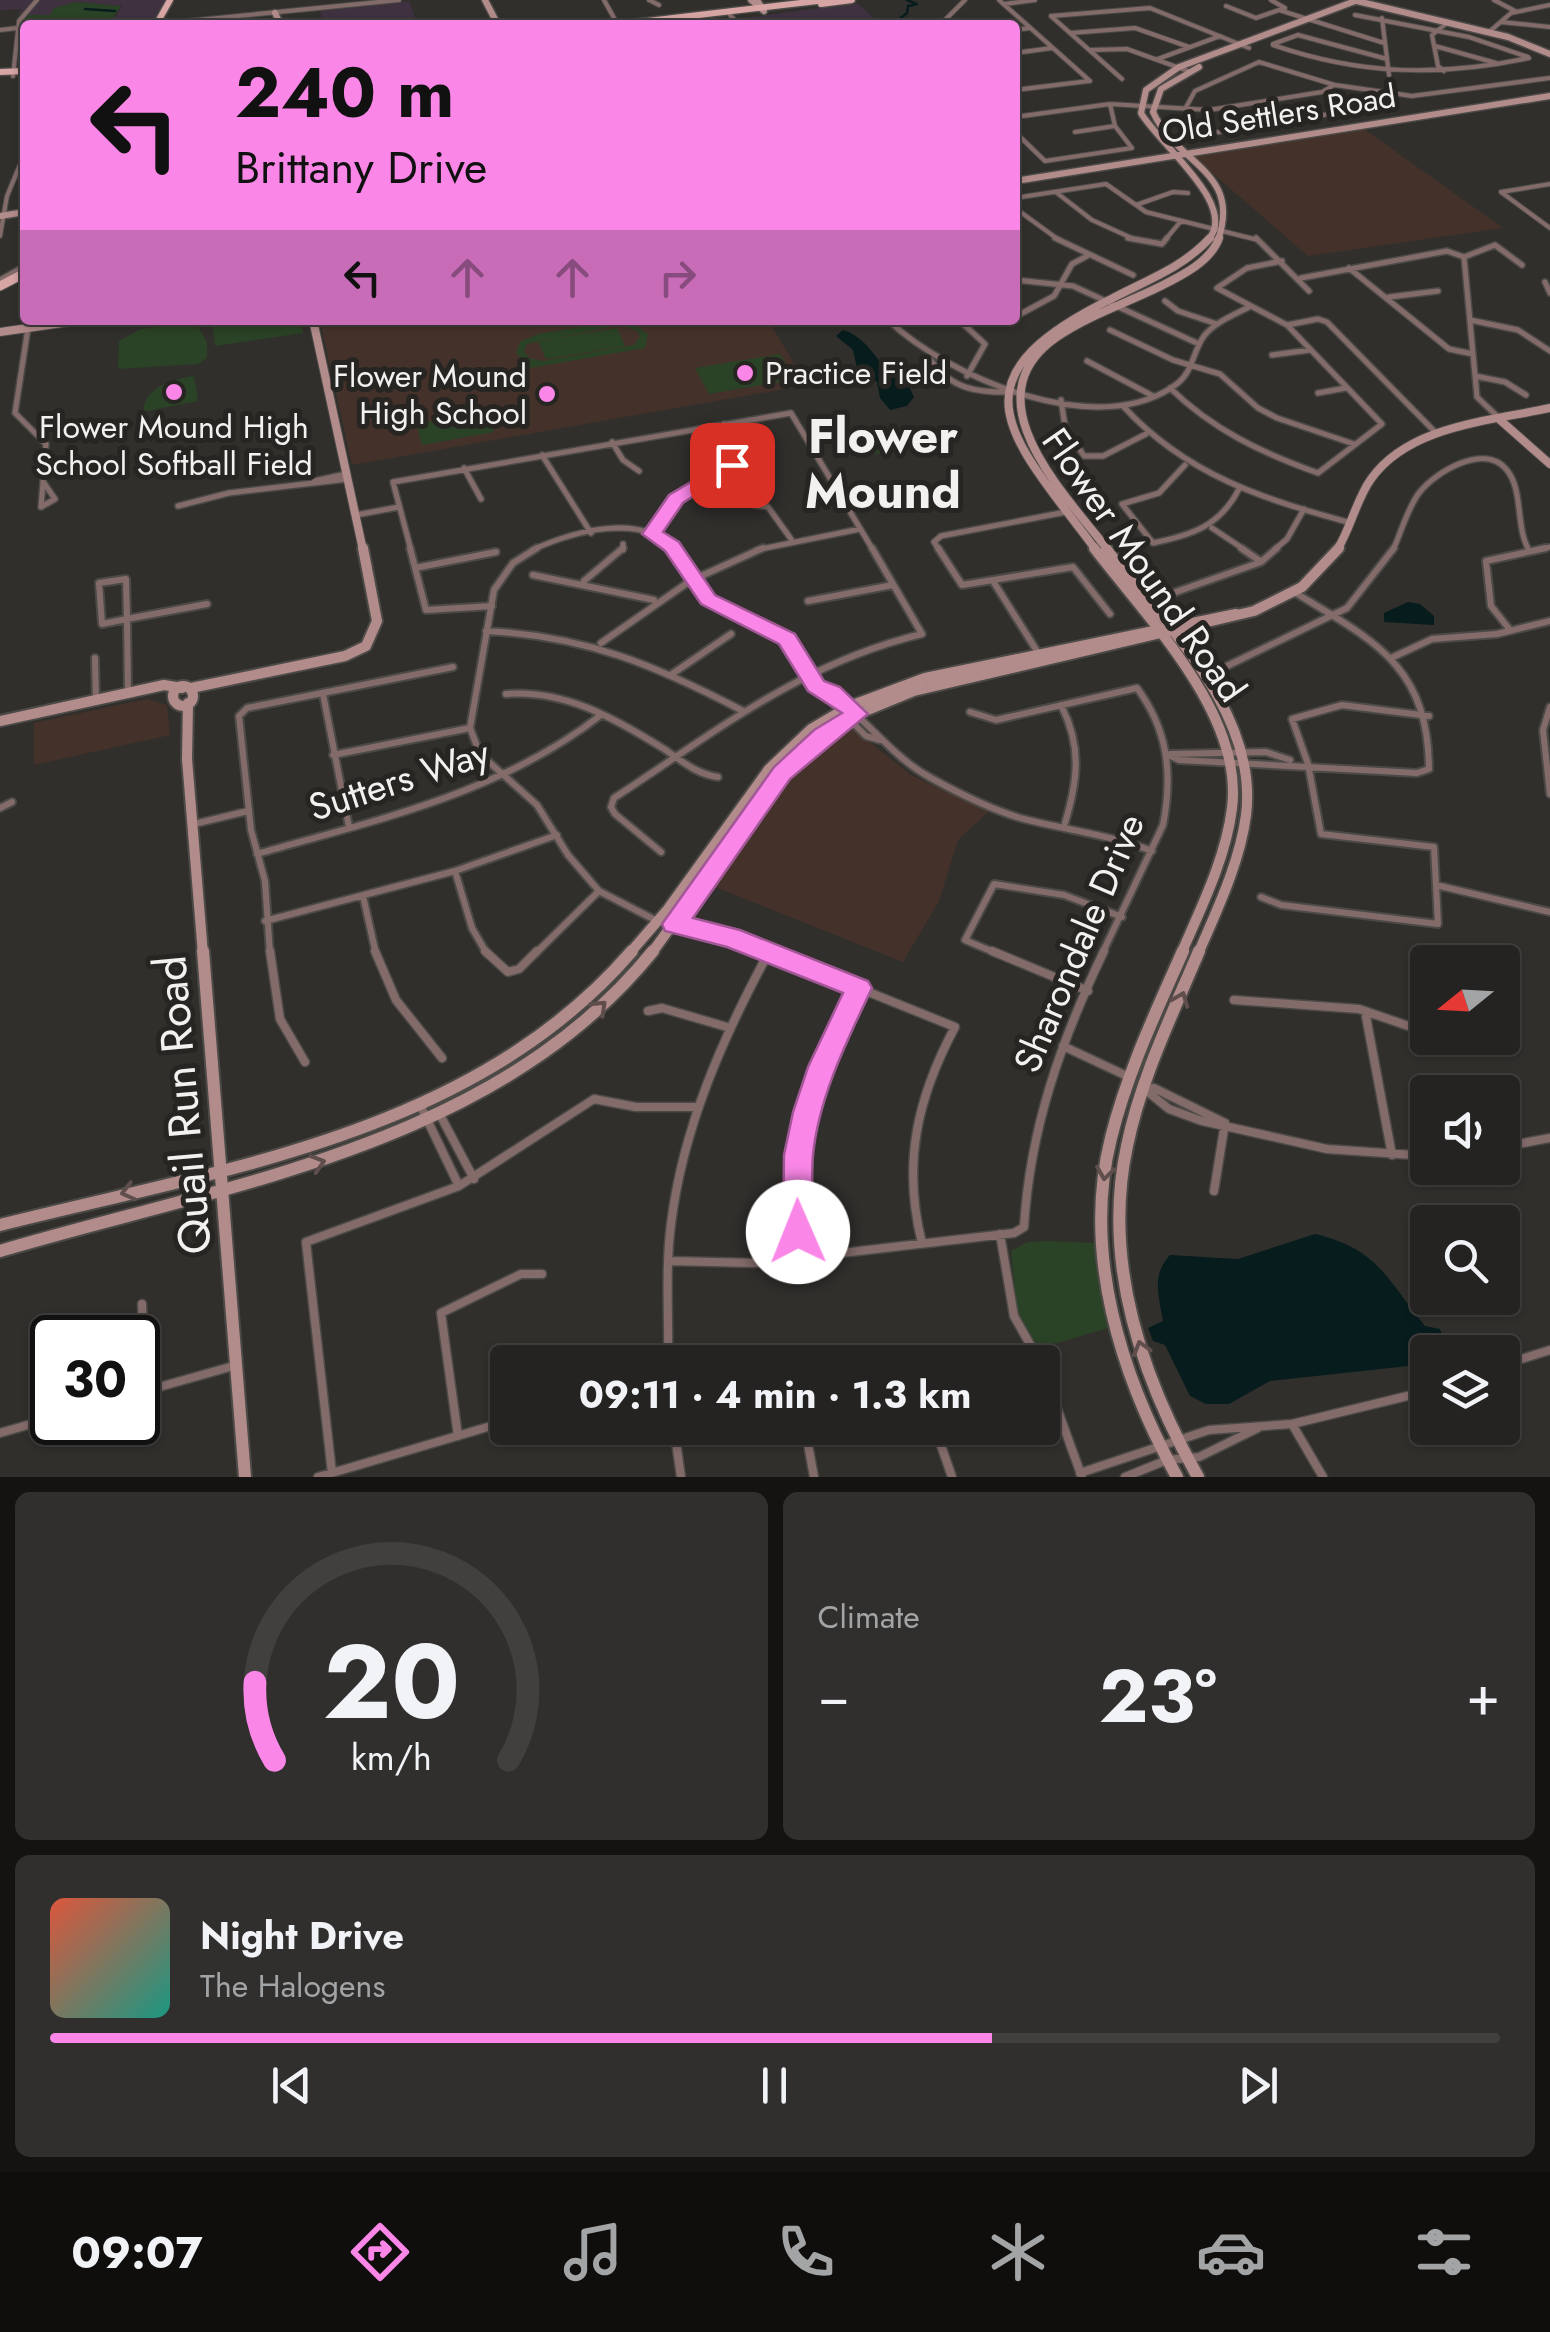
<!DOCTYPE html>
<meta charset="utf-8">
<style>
:root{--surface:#252321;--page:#312f2e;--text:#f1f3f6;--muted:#a3a4a5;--line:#42403f;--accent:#fa87e7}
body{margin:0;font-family:Jost,sans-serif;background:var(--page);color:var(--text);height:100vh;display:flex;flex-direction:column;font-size:38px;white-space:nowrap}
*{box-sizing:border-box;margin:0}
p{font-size:32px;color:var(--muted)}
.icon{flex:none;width:55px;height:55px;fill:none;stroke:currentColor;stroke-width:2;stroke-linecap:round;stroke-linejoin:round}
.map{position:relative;height:1477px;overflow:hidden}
.details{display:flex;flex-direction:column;gap:15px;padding:15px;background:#141312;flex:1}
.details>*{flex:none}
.top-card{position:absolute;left:20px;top:20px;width:1000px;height:305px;border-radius:10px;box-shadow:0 2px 8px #0004,0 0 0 2px var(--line);background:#fa87e7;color:#111;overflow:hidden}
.needle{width:65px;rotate:252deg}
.buttons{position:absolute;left:1410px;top:945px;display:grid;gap:20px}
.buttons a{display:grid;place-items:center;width:110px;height:110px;border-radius:10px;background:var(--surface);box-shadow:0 2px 8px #0004,0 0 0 2px var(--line);font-size:50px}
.speed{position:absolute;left:30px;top:1315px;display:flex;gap:20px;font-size:50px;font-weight:700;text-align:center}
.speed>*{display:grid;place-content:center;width:130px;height:130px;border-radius:50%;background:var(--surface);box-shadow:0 2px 8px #0004,0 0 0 2px var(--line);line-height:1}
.speed .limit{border:5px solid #111;border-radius:15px;background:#fff;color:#111}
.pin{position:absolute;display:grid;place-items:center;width:85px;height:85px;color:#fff;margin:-42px;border-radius:20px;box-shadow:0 5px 15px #0006}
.me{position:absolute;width:110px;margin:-55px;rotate:359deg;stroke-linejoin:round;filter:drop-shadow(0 0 8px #0008)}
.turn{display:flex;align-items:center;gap:35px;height:210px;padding:0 50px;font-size:45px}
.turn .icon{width:130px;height:130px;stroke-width:2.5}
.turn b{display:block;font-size:70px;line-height:85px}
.lanes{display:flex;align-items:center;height:95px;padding:0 50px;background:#0003;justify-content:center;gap:50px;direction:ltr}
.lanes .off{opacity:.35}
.big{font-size:75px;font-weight:700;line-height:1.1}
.details .widget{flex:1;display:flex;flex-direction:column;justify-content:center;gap:15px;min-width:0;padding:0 35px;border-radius:15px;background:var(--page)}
.details .dial{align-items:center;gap:0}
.dial svg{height:260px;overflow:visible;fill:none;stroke:var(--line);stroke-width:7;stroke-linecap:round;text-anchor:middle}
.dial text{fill:var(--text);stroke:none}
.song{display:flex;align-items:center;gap:30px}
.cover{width:120px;height:120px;border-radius:15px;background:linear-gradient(135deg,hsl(10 70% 55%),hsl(170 70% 35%))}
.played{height:10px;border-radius:5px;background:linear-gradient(90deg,var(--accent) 65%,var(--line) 65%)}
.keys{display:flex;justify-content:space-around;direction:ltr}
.heat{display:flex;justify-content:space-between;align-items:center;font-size:55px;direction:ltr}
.details .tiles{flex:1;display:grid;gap:15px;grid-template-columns:1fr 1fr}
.widget:last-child{grid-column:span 2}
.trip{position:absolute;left:490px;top:1345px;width:570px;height:100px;border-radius:10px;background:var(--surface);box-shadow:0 2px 8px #0004,0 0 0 2px var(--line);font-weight:700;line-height:100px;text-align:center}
.tabs{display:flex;height:160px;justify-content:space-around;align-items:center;background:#0f0e0d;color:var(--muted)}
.tabs .icon{width:70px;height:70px}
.tabs .on{color:var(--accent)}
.tabs b{font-size:45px;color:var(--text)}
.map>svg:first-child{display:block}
.commercial{fill:#3f313f}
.education{fill:#44322a}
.green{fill:#2a4225;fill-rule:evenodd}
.water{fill:#071c1d}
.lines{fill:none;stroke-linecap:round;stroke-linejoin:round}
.stream{stroke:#071c1d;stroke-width:2.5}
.street-far3-casing{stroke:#4c4a47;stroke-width:6}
.street-far2-casing{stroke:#4c4a47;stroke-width:8}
.street-far1-casing{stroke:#4c4a47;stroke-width:10}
.street-casing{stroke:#4c4a47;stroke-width:11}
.secondary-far3-casing{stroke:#4c4a47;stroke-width:9}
.secondary-far2-casing{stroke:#4c4a47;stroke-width:10}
.secondary-far1-casing{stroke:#4c4a47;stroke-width:14}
.secondary-casing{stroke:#4c4a47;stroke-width:16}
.primary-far1-casing{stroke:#4c4a47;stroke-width:9}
.primary-casing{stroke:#4c4a47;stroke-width:11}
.street-far3{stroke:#836b6a;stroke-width:4}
.street-far2{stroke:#836b6a;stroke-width:5}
.street-far1{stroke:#836b6a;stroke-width:6}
.street{stroke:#836b6a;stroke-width:8}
.secondary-far3{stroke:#b28c8b;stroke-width:6}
.secondary-far2{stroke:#b28c8b;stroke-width:8}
.secondary-far1{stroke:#b28c8b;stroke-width:10}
.secondary{stroke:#b28c8b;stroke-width:12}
.primary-far1{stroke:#d6a5a4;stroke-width:6}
.primary{stroke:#d6a5a4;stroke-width:9}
.oneway{stroke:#5f4e4c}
.route{fill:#fa87e7;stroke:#a25896;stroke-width:2.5}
.poi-dot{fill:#fa87e7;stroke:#272522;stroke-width:4}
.labels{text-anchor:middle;stroke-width:10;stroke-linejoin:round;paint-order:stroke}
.far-street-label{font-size:32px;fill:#f2f1ef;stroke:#272522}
.far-poi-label{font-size:32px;fill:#f2f1ef;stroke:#272522;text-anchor:start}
.street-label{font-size:38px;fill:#f2f1ef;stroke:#272522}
.near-street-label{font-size:45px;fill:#f2f1ef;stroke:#272522}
.district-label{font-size:48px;font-weight:bold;fill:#f2f1ef;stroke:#272522}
</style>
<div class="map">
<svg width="1550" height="1477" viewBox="0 0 1550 1477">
<rect width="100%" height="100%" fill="#312f2c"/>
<path class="commercial" d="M0 0H165L151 25H110L122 6 76 2 54 8 51 15H26L18 14 22 9 0 10Z
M409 1 417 23 323 25 320 11Z
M857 3 876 20 874 25H743L737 19Z"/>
<path class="education" d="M1364 129 1503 228 1308 256 1194 157Z
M320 320H768L807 385 352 465Z
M147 699 167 705 170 735 34 765V723Z
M851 727 911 775 989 811 958 840 939 901 903 962 715 887 798 770Z"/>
<path class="green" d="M76 2 121 6 108 25 21 27 26 15H50L54 8Z
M212 320H300L303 333 215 346Z
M195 322 207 342V358L198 364 118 369 119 341 141 329Z
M612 322 633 324 648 334 645 348 530 368 516 353 520 342 538 334ZM620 325 638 331 640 336 634 345 542 361 529 358 524 351 527 344Z
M617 328 625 346 546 359 538 341Z
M780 354 796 379 709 394 695 368Z
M194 376 198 401 143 412C144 387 173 379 194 376Z
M487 412 494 432 422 445 416 424Z
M914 431 919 438 945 434 951 441 869 455 860 441Z
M1049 1241 1096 1243 1112 1327 1040 1348 1019 1329 1011 1251 1027 1242Z"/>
<path class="water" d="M843 330C872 338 881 375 908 384L914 397 907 406 890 410 880 398 877 382 857 368 853 350 836 336Z
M1408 602 1420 604 1434 616V625L1384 622V613Z
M1315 1234C1379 1249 1387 1280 1425 1326L1440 1329 1449 1352H1428L1427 1364 1270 1381 1229 1404H1206L1190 1396 1165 1345 1153 1341 1148 1328 1163 1321C1159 1296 1151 1275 1170 1255L1238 1259Z"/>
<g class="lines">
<path class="stream" d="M85 9 115 11
M892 25 907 13 908 6 917 4 907 0"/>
<g class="street-far3-casing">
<path id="street-far3" d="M604 0 618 25
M649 0 659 5
M999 0 1090 81
M1494 0 1515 11
M1004 4 1035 0
M1226 6 1256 18 1285 8 1271 0
M1279 10 1384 43
M730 15 739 25
M1355 15 1469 37 1528 57
M1051 16 1150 8 1249 48
M1052 17 1122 79
M1382 18 1389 75
M946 21 968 25
M1501 22 1550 27
M157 24 399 0
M940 25 965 0
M0 30 17 28
M1015 30 1030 28
M1489 32 1511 13 1550 5
M1070 33 1135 28 1189 47
M1273 44 1298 35 1387 59
M1273 45C1360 75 1439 77 1529 58
M1435 46 1496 63
M1090 50 1127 49 1188 71
M1015 53 1052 48
M1158 59 1220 36
M1444 71 1438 66 1432 35 1447 23
M13 76 19 21 37 0
M1015 90 1089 81
M1392 94 1389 102 1379 106 1201 135 1194 133 1185 109 1195 91 1259 62 1335 85 1412 96 1550 78
M1015 117 1110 104 1209 110 1322 92 1334 85
M1015 132 1045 161 1132 148 1115 126 1110 104
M1075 132 1115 126
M1550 184 1501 192 1550 228
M1057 193 1092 220 1136 240
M1015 198 1106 184 1146 212 1258 240
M1136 205 1173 192 1188 193
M1015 208 1059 240
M0 236 7 196 25 153
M1165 240 1181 221"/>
</g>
<g class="street-far2-casing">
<path id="street-far2" d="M1055 238 1133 275
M1128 238 1162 244 1167 238
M1256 238 1309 291
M1349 268 1449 349 1473 354
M1301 278 1447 251 1464 257
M0 280 25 266
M1015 280 1073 286 1199 344
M1545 282 1550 293
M1389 297 1438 291
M1165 301 1178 311 1217 324
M1015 317 1054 296 1072 264 1087 256
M888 320C949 378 1101 443 1178 383 1193 371 1193 351 1204 336 1215 322 1234 315 1249 307
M959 320 985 344 967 376
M1470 320 1518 330 1550 351
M1287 325 1318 319 1327 322 1437 434
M28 328 15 413 46 444 41 507 55 499 44 483
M1110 330 1173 360 1220 374 1258 408 1277 418 1354 444
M1272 355 1310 350
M930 359C951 390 979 393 1014 392
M1087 361 1153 396
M1475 376 1505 382 1526 395
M1170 388C1213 430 1262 453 1318 473L1382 424 1287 325 1217 288 1247 268 1282 261
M1318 393 1346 388
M1061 400 1065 426 1084 456H1103L1146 434
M1123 406C1186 475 1263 499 1351 523
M1499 418 1477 397 1464 257 1495 245 1522 265
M612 442 623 460 639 471
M542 455 591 533
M1185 465 1159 493 1122 504 1153 543C1192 535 1220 526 1239 489
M464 468 481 499
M314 481 346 474
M755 505 768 507 791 539
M178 506 229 493 348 479
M356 515 399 507
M1212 528 1245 550
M652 534 681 495 734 464 733 442 724 424
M623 544V550
M411 550 393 482 791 413 873 550
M532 550C572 532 641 511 676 550
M756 550 860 529
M939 550 934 542 941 536 1066 512
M1274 550 1287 539 1304 509
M1393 550C1401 533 1407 509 1419 493 1435 472 1484 443 1506 469 1524 489 1515 527 1529 550
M1535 550 1550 547"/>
</g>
<g class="street-far1-casing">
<path id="street-far1" d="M410 548 426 610 492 606
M537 548 513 563 494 590 470 728 480 754 537 805 568 855 599 891 657 921
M673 548 709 601 768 627 793 645 839 711
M938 548 962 585 1073 567 1110 614
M1241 548 1260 561
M415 568 496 552
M533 575 654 600
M126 579 127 619 102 624 99 583Z
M584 581 623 548
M993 581 1040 656
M1173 593 1261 562 1277 548
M808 601 893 585
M127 619 128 695
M127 619 207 604
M1510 630 1491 606 1486 561 1546 548
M486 631C586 636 655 665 743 711
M601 643 690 581 763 548
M95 658 96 702
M1391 658 1432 639 1497 634 1550 621
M1227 666 1347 608 1394 548
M672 674 731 634
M816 686C861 708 886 754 931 778 960 794 991 810 1024 819 1067 830 1110 835 1152 851
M323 694 349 827
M506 694C564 689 616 719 664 749 682 761 696 774 718 777
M1061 705C1082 746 1078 780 1065 823
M1550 707 1543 730 1550 794
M970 712 996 720 1137 688C1168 730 1173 774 1163 825L1102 954
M849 719 866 736 880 740
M1170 754 1266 752 1290 760
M333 755 470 728
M1169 755 1179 760 1417 773 1429 769C1428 665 1374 641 1294 592
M0 808 12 802
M194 824 248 811
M661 852 615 814 611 807 614 798C717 731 801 663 922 634L872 548
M257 854C379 819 499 794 601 715
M455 871 472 928 487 954
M1436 885 1550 912
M363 896 376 954
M1261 897 1281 905 1438 924 1434 847 1321 834 1308 764 1292 719 1342 705 1429 716
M265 921 455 871 557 835
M674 924 773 954
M270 954 265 881 251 830 239 716 247 708 453 667
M535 954 599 891
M998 954 965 940 994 884 1064 895 1122 917"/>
</g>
<g class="street-casing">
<path id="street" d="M270 951 280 1019 305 1062
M375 951 396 1000 442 1058
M485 951 508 972 519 969 537 951
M767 951 955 1027C917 1098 902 1164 922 1243
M992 951 1088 991
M1234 1000 1359 1009 1426 1032
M648 1011 662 1008 727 1027
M1365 1011 1392 1155
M1063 1046 1129 1077
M1143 1088 1169 1109 1202 1121 1327 1149 1428 1156
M1146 1089 1154 1088 1225 1123
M421 1107 459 1186
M439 1113 474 1179
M1502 1147 1550 1138
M1214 1191 1225 1123
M1000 1234 1014 1316 1040 1362
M805 1258C787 1160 814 1075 859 988
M670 1261 755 1263 1014 1233 1024 1227C1030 1128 1061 1041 1104 951
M142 1304 145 1391
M668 1362C669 1316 665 1270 671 1224 683 1127 723 1037 769 952
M942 1362 1032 1354
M1502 1365 1550 1350
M1042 1367 1082 1477
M138 1393 237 1365
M1292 1424 1323 1477
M674 1428 681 1477
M805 1428 814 1477
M935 1428 952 1477
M0 1433 52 1418
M458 1436 441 1313 521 1274H542
M332 1473 306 1242 459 1186 594 1099 636 1107H695
M1080 1473 1209 1430 1292 1424 1428 1391
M318 1477 508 1421
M1125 1477 1167 1460 1199 1457 1258 1428"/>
</g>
<g class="secondary-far3-casing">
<path id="secondary-far3" d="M485 0 498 25
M751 0 764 11 757 0
M1357 1 1508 37 1550 54
M275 13 281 25
M1199 67 1161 89 1153 112C1177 165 1242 171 1218 240
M1015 181 1550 96
M0 216 25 212
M1208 240C1240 206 1158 143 1141 113L1146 90 1179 67 1358 0"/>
</g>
<g class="secondary-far2-casing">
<path id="secondary-far2" d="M313 320 363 550
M0 332 83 320
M1499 419 1550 464
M1096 550C1010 435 945 380 1113 298 1149 279 1182 268 1210 238
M1108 550C1064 493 968 398 1057 337 1089 315 1127 303 1161 286 1183 275 1211 261 1219 238
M1337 550C1351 528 1356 500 1371 479 1409 425 1491 421 1550 408"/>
</g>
<g class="secondary-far1-casing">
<path id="secondary-far1" d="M1094 548C1147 618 1244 714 1232 808 1226 858 1201 908 1181 954
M1106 548C1163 623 1259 712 1246 815 1240 862 1217 910 1198 954
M173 696a10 10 0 1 1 20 0a10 10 0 1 1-20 0Z
M191 688 345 656 366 646 377 621 363 548
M188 703 187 759 203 954
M0 721 164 685 182 688
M629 954 668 909 769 769 811 729 850 706 925 678 1236 614
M651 954 782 774 846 719 914 691 1254 611 1302 587 1339 548"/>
</g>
<g class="secondary-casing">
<path id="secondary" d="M203 951 245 1477
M0 1225C222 1169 474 1134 632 951
M0 1251C226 1184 495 1146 653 951
M1177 1477C1121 1376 1082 1253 1111 1138 1127 1073 1156 1012 1183 951
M1198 1477C1142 1378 1102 1261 1127 1146 1141 1078 1172 1015 1199 951"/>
</g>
<g class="primary-far1-casing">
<path id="primary-far1" d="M821 4 852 0
M156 25 170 0
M614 25 826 0
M0 72 25 71"/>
</g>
<g class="primary-casing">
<path id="primary" d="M0 286 25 273"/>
</g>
<use href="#street-far3" class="street-far3"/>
<use href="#street-far2" class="street-far2"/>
<use href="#street-far1" class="street-far1"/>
<use href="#street" class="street"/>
<use href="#secondary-far3" class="secondary-far3"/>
<use href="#secondary-far2" class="secondary-far2"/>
<use href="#secondary-far1" class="secondary-far1"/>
<use href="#secondary" class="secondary"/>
<use href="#primary-far1" class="primary-far1"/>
<use href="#primary" class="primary"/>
</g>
<defs><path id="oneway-chevron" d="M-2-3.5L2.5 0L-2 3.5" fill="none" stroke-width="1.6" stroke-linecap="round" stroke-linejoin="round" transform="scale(2.5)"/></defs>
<g class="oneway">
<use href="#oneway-chevron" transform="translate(1181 999) rotate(-68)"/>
<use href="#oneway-chevron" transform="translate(600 1007) rotate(-44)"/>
<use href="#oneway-chevron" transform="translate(318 1163) rotate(-17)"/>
<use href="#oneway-chevron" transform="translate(1105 1173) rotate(98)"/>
<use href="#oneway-chevron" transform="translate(128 1192) rotate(166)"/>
<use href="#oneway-chevron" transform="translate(1141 1348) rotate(-106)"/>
</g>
<path class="route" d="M726 461 742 465 683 503 663 532 679 542 715 595 795 634 824 681 840 687 868 714 790 779 693 918 740 930 868 981 872 988C847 1041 819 1096 813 1155 811 1180 813 1207 813 1232L809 1242 798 1247 787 1242 783 1232 784 1155 793 1112 808 1067 843 993 727 947 665 931 662 924 774 767 814 730 842 713 808 691 779 644 701 604 665 551 642 534 669 495Z"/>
<g class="poi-dot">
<circle cx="745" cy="373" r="10"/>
<circle cx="174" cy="392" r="10"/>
<circle cx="547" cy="394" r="10"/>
</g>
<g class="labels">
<g class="far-street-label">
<text transform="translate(1279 114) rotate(-9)" y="11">Old Settlers Road</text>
</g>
<g class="far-poi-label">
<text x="765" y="384">Practice Field</text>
<text x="527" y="387" text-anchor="end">Flower Mound<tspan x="527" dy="37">High School</tspan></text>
<text x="174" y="438" text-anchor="middle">Flower Mound High<tspan x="174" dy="37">School Softball Field</tspan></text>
</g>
<g class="street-label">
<text transform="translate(1144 565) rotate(55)" y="13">Flower Mound Road</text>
<text transform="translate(399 780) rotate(-18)" y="13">Sutters Way</text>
<text transform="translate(1079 943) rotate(-67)" y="13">Sharondale Drive</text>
</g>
<g class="near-street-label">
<text transform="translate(182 1105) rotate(-95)" y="16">Quail Run Road</text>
</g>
<g class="district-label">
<text x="883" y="453">Flower<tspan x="883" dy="55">Mound</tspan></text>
</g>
</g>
</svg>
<div class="buttons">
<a><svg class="needle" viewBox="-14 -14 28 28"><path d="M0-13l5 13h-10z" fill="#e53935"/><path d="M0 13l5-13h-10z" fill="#a3a4a5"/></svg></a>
<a><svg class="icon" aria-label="sound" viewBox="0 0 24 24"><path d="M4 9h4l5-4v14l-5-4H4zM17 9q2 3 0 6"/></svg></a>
<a><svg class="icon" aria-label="search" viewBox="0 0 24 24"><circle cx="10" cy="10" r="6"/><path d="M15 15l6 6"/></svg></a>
<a><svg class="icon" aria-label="layers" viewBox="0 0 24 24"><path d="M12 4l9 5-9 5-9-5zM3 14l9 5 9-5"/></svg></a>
</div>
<div class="speed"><div class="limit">30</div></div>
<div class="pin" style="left:732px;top:465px;background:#d93025"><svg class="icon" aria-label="arrive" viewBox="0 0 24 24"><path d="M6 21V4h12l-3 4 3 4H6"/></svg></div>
<svg class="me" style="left:798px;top:1232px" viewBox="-20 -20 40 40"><circle r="19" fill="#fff"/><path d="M0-13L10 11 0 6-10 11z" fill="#fa87e7"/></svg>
<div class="trip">09:11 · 4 min · 1.3 km</div>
<div class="top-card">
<div class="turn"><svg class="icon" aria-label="left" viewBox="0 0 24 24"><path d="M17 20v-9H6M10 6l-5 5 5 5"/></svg><div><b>240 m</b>Brittany Drive</div></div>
<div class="lanes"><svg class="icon" aria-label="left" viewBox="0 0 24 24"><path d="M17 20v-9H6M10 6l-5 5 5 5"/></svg><svg class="icon off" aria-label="ahead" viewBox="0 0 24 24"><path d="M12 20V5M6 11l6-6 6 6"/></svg><svg class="icon off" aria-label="ahead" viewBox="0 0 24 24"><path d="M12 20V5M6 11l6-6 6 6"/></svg><svg class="icon off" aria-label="right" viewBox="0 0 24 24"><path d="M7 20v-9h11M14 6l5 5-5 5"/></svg></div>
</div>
</div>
<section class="details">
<div class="tiles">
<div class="widget dial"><svg viewBox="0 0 100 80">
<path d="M14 69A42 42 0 1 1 86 69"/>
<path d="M14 69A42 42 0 0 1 8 45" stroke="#fa87e7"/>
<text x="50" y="56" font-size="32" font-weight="700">20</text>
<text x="50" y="72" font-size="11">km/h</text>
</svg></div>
<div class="widget"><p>Climate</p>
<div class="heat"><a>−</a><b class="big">23°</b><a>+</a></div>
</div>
<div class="widget">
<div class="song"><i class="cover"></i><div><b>Night Drive</b><p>The Halogens</p></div></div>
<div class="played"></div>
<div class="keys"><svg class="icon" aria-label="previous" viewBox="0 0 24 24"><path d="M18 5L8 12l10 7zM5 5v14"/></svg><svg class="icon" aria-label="pause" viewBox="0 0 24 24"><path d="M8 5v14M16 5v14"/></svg><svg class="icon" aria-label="next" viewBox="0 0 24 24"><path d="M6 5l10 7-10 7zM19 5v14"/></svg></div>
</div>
</div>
</section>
<nav class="tabs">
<b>09:07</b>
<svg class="icon on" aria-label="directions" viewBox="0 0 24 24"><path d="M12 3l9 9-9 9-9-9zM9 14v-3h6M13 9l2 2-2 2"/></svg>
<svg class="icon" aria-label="music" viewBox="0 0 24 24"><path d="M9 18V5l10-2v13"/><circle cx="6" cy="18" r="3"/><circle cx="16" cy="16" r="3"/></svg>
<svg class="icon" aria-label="phone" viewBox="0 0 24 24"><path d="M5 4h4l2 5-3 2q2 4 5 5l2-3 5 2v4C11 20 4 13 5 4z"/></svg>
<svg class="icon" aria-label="climate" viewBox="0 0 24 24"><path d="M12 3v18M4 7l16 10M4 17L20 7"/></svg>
<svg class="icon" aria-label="car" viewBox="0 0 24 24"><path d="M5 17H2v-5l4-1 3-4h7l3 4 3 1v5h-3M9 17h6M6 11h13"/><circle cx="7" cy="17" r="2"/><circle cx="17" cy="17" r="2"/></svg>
<svg class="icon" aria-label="filters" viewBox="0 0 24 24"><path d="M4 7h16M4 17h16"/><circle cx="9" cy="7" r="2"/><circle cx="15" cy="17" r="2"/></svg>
</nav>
